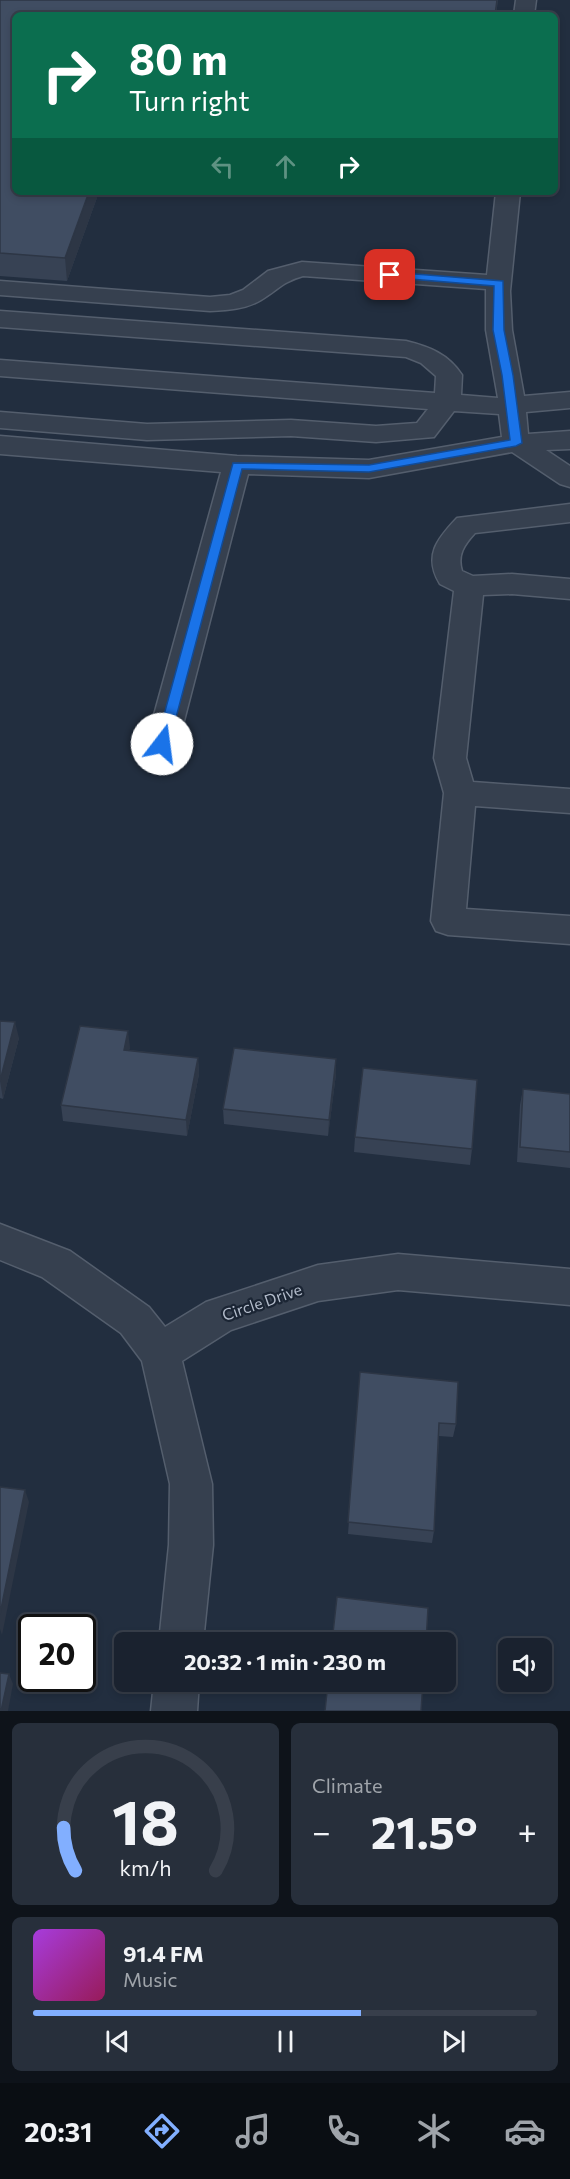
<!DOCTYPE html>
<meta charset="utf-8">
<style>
:root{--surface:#1a222f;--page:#272f3b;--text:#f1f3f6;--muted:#9fa4aa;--line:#383f4b;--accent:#82afff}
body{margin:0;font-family:Commissioner,sans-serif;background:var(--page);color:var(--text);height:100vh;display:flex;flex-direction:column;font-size:22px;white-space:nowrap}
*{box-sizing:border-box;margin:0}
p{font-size:20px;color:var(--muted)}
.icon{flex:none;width:33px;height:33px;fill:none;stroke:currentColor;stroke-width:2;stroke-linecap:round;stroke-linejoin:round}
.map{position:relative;height:1711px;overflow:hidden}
.side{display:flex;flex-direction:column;gap:12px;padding:12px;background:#0e131a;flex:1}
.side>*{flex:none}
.banner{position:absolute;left:12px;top:12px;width:546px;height:183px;border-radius:9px;box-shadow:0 3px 9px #0003,0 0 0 2px var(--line);background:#0b6e4f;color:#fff;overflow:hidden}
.controls{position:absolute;left:498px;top:1638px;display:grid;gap:12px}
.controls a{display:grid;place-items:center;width:54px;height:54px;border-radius:9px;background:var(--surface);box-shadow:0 3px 9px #0003,0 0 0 2px var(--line);font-size:30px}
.speed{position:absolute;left:18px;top:1614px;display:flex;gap:12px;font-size:30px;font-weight:700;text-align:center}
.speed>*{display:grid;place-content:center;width:78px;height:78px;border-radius:50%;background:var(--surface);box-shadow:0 3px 9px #0003,0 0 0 2px var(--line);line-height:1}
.speed .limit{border:3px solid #111;border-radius:9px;background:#fff;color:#111}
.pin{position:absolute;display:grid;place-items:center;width:51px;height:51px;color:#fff;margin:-26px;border-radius:12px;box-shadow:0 3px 9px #0006}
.me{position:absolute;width:66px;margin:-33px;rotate:15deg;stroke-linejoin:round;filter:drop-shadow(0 0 4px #0008)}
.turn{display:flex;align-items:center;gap:21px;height:126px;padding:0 18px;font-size:27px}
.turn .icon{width:78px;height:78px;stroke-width:2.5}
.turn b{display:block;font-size:42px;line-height:51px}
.lanes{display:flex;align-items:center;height:57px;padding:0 18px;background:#0003;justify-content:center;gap:30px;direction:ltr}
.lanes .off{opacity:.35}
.big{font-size:45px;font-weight:700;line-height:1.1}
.side .tile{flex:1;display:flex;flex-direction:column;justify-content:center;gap:9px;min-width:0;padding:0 21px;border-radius:9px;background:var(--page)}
.side .dial{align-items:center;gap:0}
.dial svg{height:156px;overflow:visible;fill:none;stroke:var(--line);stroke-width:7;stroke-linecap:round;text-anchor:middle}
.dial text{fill:var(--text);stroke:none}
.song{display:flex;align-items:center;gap:18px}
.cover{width:72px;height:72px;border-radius:9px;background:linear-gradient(135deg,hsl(280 70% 55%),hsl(330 70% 35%))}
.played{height:6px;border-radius:3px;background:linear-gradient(90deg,var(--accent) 65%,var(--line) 65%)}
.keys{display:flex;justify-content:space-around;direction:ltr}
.heat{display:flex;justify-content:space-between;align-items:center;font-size:33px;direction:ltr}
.side .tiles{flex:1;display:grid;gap:12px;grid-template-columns:1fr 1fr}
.tile:last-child{grid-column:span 2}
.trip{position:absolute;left:114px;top:1632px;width:342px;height:60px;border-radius:9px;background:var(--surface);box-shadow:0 3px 9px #0003,0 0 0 2px var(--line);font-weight:700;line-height:60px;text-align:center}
.menu{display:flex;height:96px;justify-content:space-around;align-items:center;background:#0a0e13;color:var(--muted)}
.menu .icon{width:42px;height:42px}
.menu .active{color:var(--accent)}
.menu b{font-size:27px;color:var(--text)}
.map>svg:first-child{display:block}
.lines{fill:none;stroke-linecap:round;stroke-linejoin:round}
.minor-casing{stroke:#545e6d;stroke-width:3}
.minor{fill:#36404f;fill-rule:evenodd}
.wall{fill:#374254}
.shaded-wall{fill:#2d3645}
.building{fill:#404d62;stroke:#2d3645;stroke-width:1.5}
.route{fill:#1a73e8;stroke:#114b97;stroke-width:1.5}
.labels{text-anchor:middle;stroke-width:4.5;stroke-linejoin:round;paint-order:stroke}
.street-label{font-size:16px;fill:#b2bbca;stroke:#1b2534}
</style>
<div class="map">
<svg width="570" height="1711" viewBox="0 0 570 1711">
<rect width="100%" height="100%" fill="#222e3f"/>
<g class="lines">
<g class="minor-casing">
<path id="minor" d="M516 0H536L534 15H514Z
M496 192H520L510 291 512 330 524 396 570 392V408L526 412 528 434 570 431V449L546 450 570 466V487L560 484 512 452 369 478 248 474 178 744 173 752 162 756 151 752 146 744 221 472 0 454V436L237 456 369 460 502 437 499 414 454 411 434 437 376 442 291 436 147 440 0 428V412L147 424 291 420 376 426 417 423 428 409 0 376V360L435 393 436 376 421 363 406 357 0 327V311L406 341C430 347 448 354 462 375L461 395 498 398 486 330V289L303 276C282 282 278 290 261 300 246 309 228 310 210 311L0 295V281L210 297 230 295 243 290 268 271 302 262 487 275Z
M570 504V522L475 533C464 545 457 555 462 571L473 576 512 574 570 579V599L512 594 483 595 466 758 473 782 570 789V813L475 806 466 909 570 916V944L448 935 436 931 431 921 444 793 434 758 454 591 440 584C423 556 437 539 457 518Z
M0 1224 70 1251 149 1307 165 1327 206 1302 318 1265 398 1254 570 1269V1305L398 1290 318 1301 231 1330 182 1361 212 1484 213 1545 203 1642H159L169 1545 170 1484 142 1361 121 1333 42 1277 0 1260Z
M154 1682H199L197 1711H151Z"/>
</g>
<use href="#minor" class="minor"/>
</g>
<path class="wall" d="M0 0H498L496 15H15V192H99L67 281 0 276Z
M371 192H404V194Z
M0 1021 19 1038 3 1099 0 1098Z
M130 1047 129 1050 198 1058 199 1074 187 1136 63 1121 61 1105Z
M336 1074 328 1136 224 1124 223 1109Z
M523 1089 570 1094V1168L517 1162 520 1105Z
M355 1137 472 1149 470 1165 354 1152Z
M360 1372 456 1424 453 1437 439 1436 434 1531 432 1543 348 1534Z"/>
<path class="shaded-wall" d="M89 192H99L67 281 65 258Z
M15 1022 19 1038 3 1099 0 1081Z
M128 1031 130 1047 126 1066 124 1050Z
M198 1058 199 1074 187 1136 186 1120Z
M336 1059V1074L328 1136 329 1120Z
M25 1490 29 1502 2 1635 0 1629V1614Z
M9 1674 13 1684 8 1711H1Z"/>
<path class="building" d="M0 0H497L495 15H15V192H89L65 258 0 253Z
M0 1021 15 1022 0 1081Z
M80 1026 128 1031 124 1050 198 1058 186 1120 61 1105Z
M234 1048 336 1059 329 1120 223 1109Z
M363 1068 477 1080 472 1149 355 1137Z
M523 1089 570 1094V1152L520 1147Z
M360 1372 458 1382 456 1424 439 1423 434 1531 348 1522Z
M0 1487 25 1490 0 1614Z
M337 1597 428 1608 426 1642H332Z
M0 1673 9 1674 1 1711H0Z
M328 1682H423L421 1711H325Z"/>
<path class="route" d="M390 272 503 281 504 330 513 375 522 443 516 446 369 472 242 469 169 744 167 748H158L156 744 233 463 369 465 510 440 502 375 493 330 494 286 386 277V273Z"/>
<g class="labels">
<g class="street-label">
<text transform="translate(262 1302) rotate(-19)" y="6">Circle Drive</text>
</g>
</g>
</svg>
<div class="controls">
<a><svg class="icon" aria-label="sound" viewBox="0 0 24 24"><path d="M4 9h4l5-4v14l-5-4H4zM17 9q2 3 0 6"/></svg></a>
</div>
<div class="speed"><div class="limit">20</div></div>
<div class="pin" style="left:390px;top:275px;background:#d93025"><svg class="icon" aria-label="arrive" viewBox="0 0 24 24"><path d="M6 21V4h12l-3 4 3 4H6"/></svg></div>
<svg class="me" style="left:162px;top:744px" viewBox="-20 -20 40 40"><circle r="19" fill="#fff"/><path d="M0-13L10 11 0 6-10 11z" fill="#1a73e8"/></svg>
<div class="trip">20:32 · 1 min · 230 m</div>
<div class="banner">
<div class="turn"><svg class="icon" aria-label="right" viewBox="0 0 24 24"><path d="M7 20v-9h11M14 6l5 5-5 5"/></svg><div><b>80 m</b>Turn right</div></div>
<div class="lanes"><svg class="icon off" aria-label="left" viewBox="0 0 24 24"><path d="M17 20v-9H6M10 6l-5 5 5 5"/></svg><svg class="icon off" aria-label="ahead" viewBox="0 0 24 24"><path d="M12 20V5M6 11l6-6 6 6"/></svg><svg class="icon" aria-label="right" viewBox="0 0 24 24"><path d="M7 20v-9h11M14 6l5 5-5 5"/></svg></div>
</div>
</div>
<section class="side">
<div class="tiles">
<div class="tile dial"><svg viewBox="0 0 100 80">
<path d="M14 69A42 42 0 1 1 86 69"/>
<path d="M14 69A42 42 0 0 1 8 47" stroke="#82afff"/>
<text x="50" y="56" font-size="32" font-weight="700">18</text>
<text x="50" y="72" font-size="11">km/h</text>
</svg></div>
<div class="tile"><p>Climate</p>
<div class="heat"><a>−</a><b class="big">21.5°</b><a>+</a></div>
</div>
<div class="tile">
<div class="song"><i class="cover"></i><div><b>91.4 FM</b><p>Music</p></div></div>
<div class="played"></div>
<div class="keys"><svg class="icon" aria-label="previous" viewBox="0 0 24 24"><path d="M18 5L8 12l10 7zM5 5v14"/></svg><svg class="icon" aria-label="pause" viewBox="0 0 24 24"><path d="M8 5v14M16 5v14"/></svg><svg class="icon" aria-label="next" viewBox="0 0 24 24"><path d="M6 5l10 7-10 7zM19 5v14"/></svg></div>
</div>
</div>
</section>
<nav class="menu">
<b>20:31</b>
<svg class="icon active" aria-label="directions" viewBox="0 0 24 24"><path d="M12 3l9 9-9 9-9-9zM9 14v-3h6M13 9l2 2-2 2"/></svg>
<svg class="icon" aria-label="music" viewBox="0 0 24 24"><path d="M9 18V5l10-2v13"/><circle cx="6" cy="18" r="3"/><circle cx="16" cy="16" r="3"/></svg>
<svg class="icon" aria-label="phone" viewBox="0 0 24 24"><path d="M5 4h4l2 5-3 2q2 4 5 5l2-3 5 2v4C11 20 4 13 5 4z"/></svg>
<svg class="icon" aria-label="climate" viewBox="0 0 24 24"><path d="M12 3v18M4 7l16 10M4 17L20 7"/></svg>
<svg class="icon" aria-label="car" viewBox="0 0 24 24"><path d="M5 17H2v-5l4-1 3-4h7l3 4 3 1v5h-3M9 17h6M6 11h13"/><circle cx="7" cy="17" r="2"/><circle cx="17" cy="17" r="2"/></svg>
</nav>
